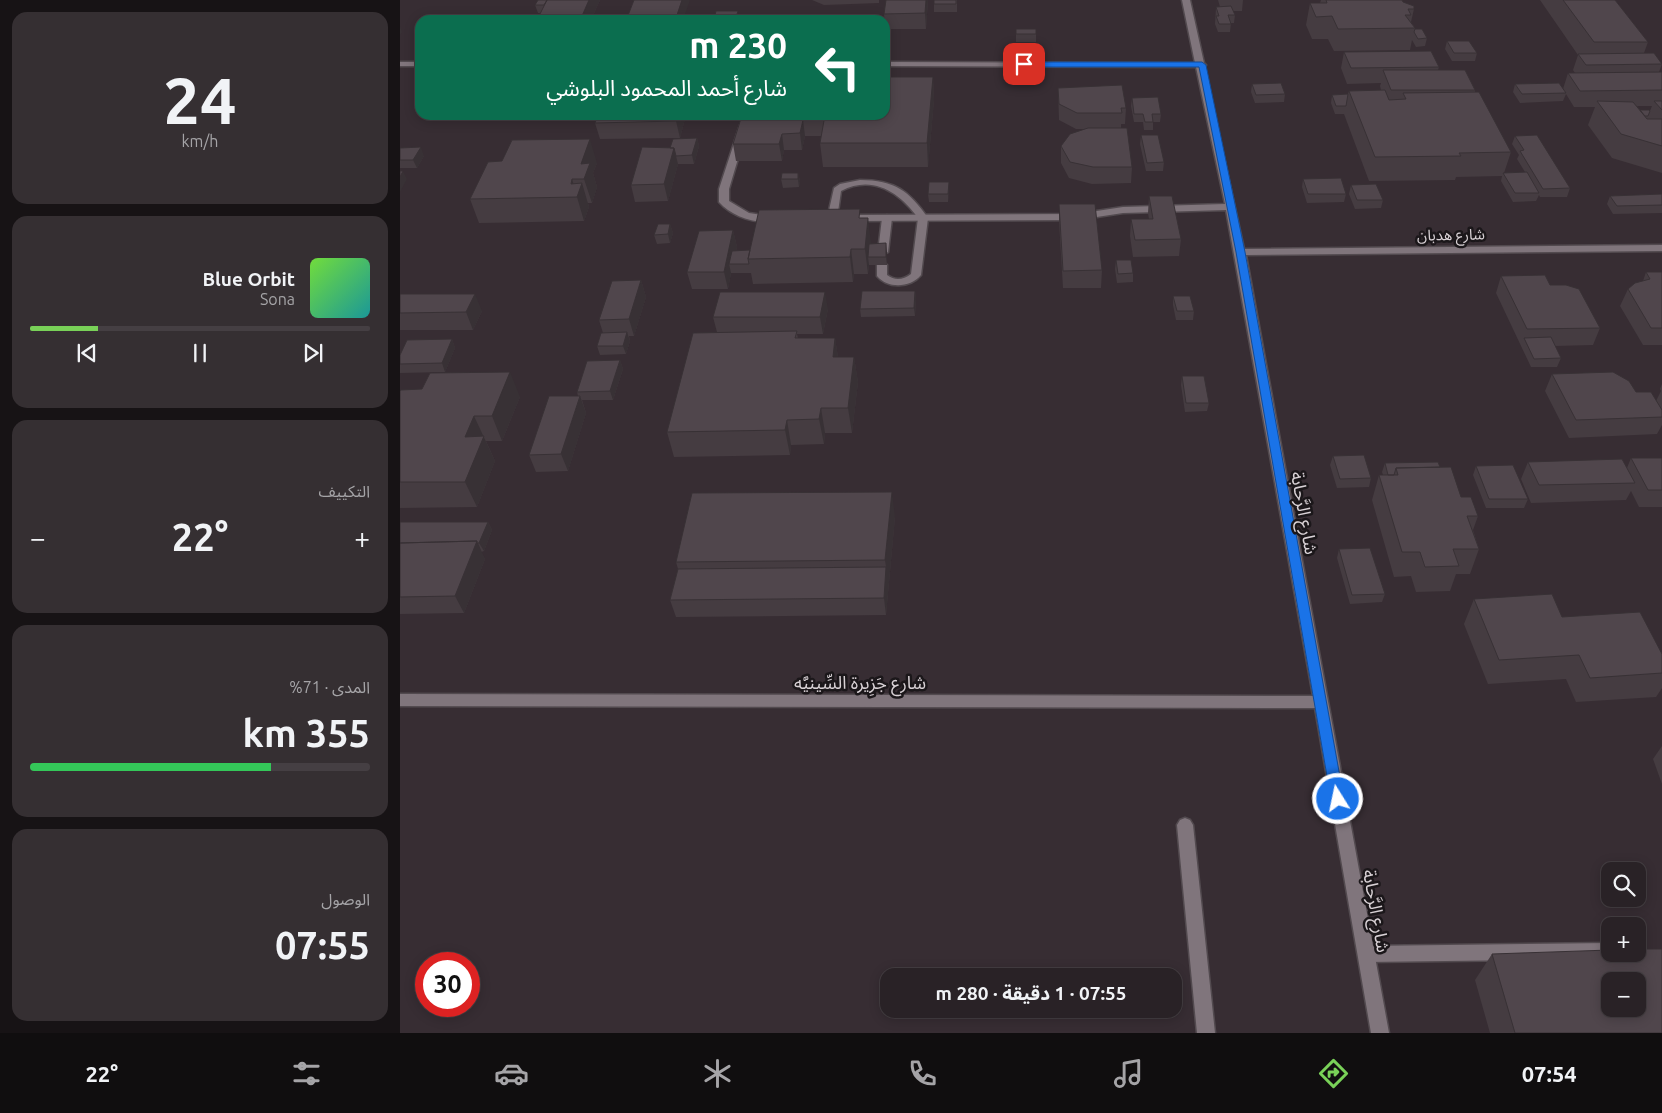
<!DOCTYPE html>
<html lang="ar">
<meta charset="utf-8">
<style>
:root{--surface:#292226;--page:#352f32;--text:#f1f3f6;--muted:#a5a4a7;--line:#453f43;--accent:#79d158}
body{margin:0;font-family:Ubuntu,"Noto Sans Arabic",sans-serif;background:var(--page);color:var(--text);direction:rtl;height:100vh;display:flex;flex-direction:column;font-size:19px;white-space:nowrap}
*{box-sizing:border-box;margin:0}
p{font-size:16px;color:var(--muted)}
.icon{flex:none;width:28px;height:28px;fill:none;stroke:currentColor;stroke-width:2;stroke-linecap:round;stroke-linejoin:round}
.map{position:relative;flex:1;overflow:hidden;direction:ltr}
.drawer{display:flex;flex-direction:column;gap:12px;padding:12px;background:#171315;width:400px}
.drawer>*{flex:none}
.hud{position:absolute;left:15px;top:15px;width:475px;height:105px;border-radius:15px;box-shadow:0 2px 12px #0003,0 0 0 1px var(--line);direction:rtl;background:#0b6e4f;color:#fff;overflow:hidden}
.tools{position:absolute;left:1201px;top:862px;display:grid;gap:10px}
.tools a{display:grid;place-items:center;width:45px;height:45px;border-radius:10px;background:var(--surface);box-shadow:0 2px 12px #0003,0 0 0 1px var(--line);font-size:25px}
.speed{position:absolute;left:15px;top:952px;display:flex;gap:10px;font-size:25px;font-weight:700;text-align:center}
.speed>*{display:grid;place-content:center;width:65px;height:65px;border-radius:50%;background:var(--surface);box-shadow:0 2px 12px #0003,0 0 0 1px var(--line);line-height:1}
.speed .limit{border:8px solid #d22;background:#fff;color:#111}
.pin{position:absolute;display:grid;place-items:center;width:42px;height:42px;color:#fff;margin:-21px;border-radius:10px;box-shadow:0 2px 8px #0006}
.me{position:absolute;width:55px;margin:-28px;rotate:350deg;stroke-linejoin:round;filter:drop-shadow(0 0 4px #0008)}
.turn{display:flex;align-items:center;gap:18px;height:105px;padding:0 20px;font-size:22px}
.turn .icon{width:65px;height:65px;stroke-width:2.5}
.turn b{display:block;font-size:35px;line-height:42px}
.big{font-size:38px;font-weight:700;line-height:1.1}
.drawer .widget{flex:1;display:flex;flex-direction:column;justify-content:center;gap:8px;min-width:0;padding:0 18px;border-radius:15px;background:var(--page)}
.drawer .dial{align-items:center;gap:0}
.dial b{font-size:65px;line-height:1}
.song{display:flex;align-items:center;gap:15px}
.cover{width:60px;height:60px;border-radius:8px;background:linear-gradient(135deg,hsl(100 70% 55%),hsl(180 70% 35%))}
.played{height:5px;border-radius:2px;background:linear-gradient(90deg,var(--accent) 20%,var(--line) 20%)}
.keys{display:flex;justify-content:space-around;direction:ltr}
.heat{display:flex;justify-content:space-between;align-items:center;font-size:28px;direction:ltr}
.charge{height:8px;border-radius:4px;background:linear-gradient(90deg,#34c759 71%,var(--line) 0)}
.trip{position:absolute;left:480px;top:968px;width:302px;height:50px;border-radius:15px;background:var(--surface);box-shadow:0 2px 12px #0003,0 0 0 1px var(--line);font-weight:700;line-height:50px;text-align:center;direction:rtl}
.dock{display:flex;height:80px;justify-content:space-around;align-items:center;background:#100e0f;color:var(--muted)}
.dock .icon{width:35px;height:35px}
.dock .current{color:var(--accent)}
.dock b{font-size:22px;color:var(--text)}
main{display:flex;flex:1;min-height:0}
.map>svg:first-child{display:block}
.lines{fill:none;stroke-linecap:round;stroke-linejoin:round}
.lane-casing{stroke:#524a4f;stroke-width:3}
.street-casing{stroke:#524a4f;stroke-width:3}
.lane{fill:#80757c;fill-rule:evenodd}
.street{fill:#80757c;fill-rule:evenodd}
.wall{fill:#453c41;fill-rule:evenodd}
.shaded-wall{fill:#383135}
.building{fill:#50464c;stroke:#383135;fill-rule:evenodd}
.route{fill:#1a73e8;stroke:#114b97}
.labels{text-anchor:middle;stroke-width:5;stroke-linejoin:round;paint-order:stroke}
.far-street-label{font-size:15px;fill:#d8d1d5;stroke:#1b171a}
.street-label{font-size:18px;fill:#d8d1d5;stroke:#1b171a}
</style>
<main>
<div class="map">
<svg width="1262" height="1033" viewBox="0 0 1262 1033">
<rect width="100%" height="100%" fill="#372d33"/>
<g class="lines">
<g class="lane-casing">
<path id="lane" d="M460 180C495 180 509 191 528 218L521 275C510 288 488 289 477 276V265L482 262 487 265V275C495 281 503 280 511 274L518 218C500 193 473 174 441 191L437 219 432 222 427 219 434 188 440 184Z
M487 215 492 218 488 252 483 255 478 252 482 218Z
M1210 943V954H1217L1216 957 1210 959 966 962 960 960 958 954 960 948 966 946Z"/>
</g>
<g class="street-casing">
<path id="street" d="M782 0H790L804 63 806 65 804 67 844 249 1262 245V251L846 255 989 1033H971L915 708 0 706V694L913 696 826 210 723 213 677 220 451 221 446 218 451 215 677 214 723 207 825 204 796 67 485 66V62L795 63Z
M0 62H20V66H0Z
M349 115H359L350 121 348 125 329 189V201L349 213 377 217V221C358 225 332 217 319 202V189L340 125 343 118Z
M785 818 790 820 793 825 815 1033H797L777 825 780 820Z"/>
</g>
<use href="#lane" class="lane"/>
<use href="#street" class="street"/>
</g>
<path class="wall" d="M200 0 191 20H140L139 16 140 13H138L135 5Z
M234 0 283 20H227V18Z
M412 0H479V3L424 5Z
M528 0 526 29H485L484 14Z
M534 0H557V12H534Z
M818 0H843L842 11H833L835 15 834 23H831L830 32H818L815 24 816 7H820Z
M921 0H1002L1003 2 1014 9 1011 22 1015 28V29L1027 38 1025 46 1016 47 1012 40 1010 50 934 51 928 39H912L906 25 910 3H920Z
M1140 0H1215L1248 42 1244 53 1262 64 1259 72H1262V173L1212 158 1188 125 1195 107H1174L1166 94 1163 101 1120 103 1113 92 1115 84 1163 89 1168 73H1175L1173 70 1178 55ZM1237 106H1252L1250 111 1240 110Z
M616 29H636V42H616Z
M1047 41 1077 53 1075 61H1052L1045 49Z
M944 52 1039 67 1038 70 1075 90V92L1111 152 1104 173 1125 172 1117 159 1119 155 1112 144 1115 136 1170 188 1167 197H1140L1139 195 1136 201 1113 202 1101 181 1102 176 1056 177 1055 180 969 181 944 114H935L931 103 932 95 948 94 949 91 981 90 980 86 981 83 947 84 941 68Z
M533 77 534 100 528 167H423L420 143 421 136H405L402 150H384L382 161H336L333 144 342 115H485Z
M852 84 885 94 884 102 855 103 851 92Z
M658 88 726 108 725 124H721V128L732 167 731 183 692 184 669 178 661 163V146L685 129H676L659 120Z
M732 98 761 114 760 122H753V130H744L743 122H734L731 106Z
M198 115H286L280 138 200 139 195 123Z
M741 135 764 162 763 171H746L740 144Z
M297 138 299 146 294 164H278L268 201 235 202 231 185 270 148Z
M0 148 24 156 17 168H0Z
M197 163 193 173 197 187 192 203H188L189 207 184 221 79 223 70 199Z
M398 173 400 181 399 187 383 188 381 179Z
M903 179 946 194 944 202 907 203 902 187Z
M951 185 983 200 981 208 955 209 949 194Z
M549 190 548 202H529L528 194Z
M1262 194V213L1213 214 1207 204 1210 196Z
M749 196 781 239 779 256 733 257 730 236 731 219H749L748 213Z
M659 204 702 270 701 288H663L659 221Z
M461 218 471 244 487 252V265H469L468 274H454L453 282 353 284 351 273H331L328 289H292L287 272 333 230 337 247 336 251 350 250Z
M270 224 273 233 270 243 257 244 254 235Z
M716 260 733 273V282L717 283 715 269Z
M1246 272H1262V345H1243L1220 306 1228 289 1243 281Z
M1101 276 1150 285 1200 328 1193 345 1155 346 1161 358 1157 367H1131L1096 293Z
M241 280 246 297 234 336H229L230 341 226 354 200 355 197 346 203 333 199 320Z
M515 291 516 299 515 316 461 317 460 309Z
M0 294 82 311 73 330H0Z
M773 296 794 311 793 320H776L773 305Z
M428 309 423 334H397L398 338H435L438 357H454L458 382 452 433H425L424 444 391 445 390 455 274 457 267 432 317 332 313 317Z
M52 339 55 348 45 372 0 373V355Z
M220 360 223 369 213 400H182L186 413 168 471 136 472 129 455 178 396 177 392Z
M1152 374 1236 392 1256 401 1261 391 1260 389 1262 384V425L1257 434 1169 438 1145 391Z
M782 376 809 403 807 411 785 412 781 385Z
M0 391 120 397 102 441H86L95 461 77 507 0 508Z
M933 456 971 478 969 487 937 488 930 465Z
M1231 458H1262V507H1239L1231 491 1226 500 1131 503 1121 479 1128 462 1227 468Z
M985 463 1040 467 1061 497 1078 516 1073 530 1079 549 1070 574H1056L1050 591 1016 592 1011 576 994 577 972 500 979 475H983L982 472Z
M1076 466 1128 499 1124 508H1086L1073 475Z
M495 517 486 615 276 617 270 600 278 569 276 562Z
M0 522H88L92 530 84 551 81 552 85 559 64 613 0 614Z
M939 549 985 594 982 602 950 604 937 558Z
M1074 599 1162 617 1262 654V688L1256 697 1176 702 1166 679 1088 684 1064 624Z
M1262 746V784L1253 759Z
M1092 954 1262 1033H1090L1075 980Z"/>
<path class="shaded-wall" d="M189 0H200L191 20H183L182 16Z
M282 0H290L283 20H276V18Z
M526 0H528L526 29 525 13Z
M338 11 339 20H335Z
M0 26 2 32 0 35Z
M533 77 534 100 528 167 527 143Z
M278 115H286L280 138 276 121Z
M403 120 405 136 402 150 400 133Z
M382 134 384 150 382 161 379 144Z
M297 138 299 146 294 164 292 155Z
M190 139 197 163 193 173 197 187 192 203 184 179 181 164Z
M21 147 24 156 17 168 13 160Z
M274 148 278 164 268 201 264 184Z
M3 171 7 179 0 192V177Z
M398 173 400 181 399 187 398 179Z
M172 179 177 195 182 183 189 207 184 221 177 197 171 184Z
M549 182V190L548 202V194Z
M468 218 471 243 470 257H468L469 265 468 274 465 249Z
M270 224 273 233 270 243 268 234Z
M333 230 337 247 333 264H329L331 273 328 289 324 272Z
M486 243 487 252V265L486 257Z
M451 249 454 274 453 282 450 257Z
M241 280 246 297 234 336 229 319Z
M515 291 516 299 515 316 514 308Z
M425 292 428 309 423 334 420 317Z
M75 294 82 311 73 330 66 312Z
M227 332 230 341 226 354 223 346Z
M435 338 439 363 433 357Z
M52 339 55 348 45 372 42 363Z
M454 357 458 382 452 433 448 408Z
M220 360 223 369 213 400 210 391Z
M110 372 120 397 102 441 92 416Z
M180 396 186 413 168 471 161 454Z
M421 408 425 433 424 444 419 419Z
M74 416 95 461 77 507 65 482V437Z
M387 420 391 445 390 455 385 430Z
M492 492 495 517 486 615 484 598 486 567 485 560Z
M88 522 92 530 84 551 79 543Z
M77 541 85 559 64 613 55 596Z"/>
<path class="building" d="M138 0H147L144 5H135Z
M147 0H189L182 16H139Z
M234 0H282L276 18H227Z
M486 0H526L525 13 484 14Z
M534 0H556V4H534Z
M926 0H1002L1003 2 1014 6V9H1008L1011 15H1005L1015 28 938 29 932 16 916 17 910 3H927Z
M1163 0H1215L1248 42H1194Z
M831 6 835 15H828L831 24H819L816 16H819L816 7Z
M316 11H338L335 20H314Z
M31 18H70L69 20H29Z
M616 29H636V34H616Z
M1015 29H1022L1027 38 1018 39 1014 32Z
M1047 41H1069L1077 53H1054Z
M1031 51 1039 67 951 68 944 52Z
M1254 53 1262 64 1186 65 1178 54Z
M983 70H1065L1075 90H991Z
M1262 72V90L1180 91 1168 73Z
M485 77H533L527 143H420L425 115H485Z
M881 83 885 94 856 95 852 84Z
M1159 83 1166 93 1122 94 1115 84Z
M722 85 726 108H721L722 113H677L659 104 658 88Z
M985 90 989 100 1006 99 1003 93 1079 92 1111 152 1059 153 1061 156 975 157 949 91Z
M948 94 946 106H936L932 95Z
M758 97 761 114H752L753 122H745L743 114H734L732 98Z
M1197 101 1233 102 1247 119H1262V146L1221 134Z
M1254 101H1262V110Z
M1240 110H1249L1250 111 1248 116H1245Z
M198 115H278L276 121 195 123Z
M342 115H425L424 120H403L400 133 382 134 379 144H333Z
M688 128H727L732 167H693L670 162 661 146 670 134Z
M741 135H758L764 162 747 163Z
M1137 135 1170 188 1143 189 1120 151 1124 150 1115 136Z
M297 138 292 155 276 156 274 148H270L273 139Z
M190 139 181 164 190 163 184 179H172L171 184 182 183 177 197 70 199 88 162 102 161 112 140Z
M21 147 13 160H0V148Z
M242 147 274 148 264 184 231 185Z
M0 171H3L0 177Z
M1127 172 1139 193H1115L1103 173Z
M382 173H398V179H381Z
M941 178 946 194H908L903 179Z
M529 182H549L548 194H528Z
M976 184 983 200H957L951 185Z
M1262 194V205L1217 206 1210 196Z
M749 196H772L781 239 735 240 731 219H753Z
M659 204H695L702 270 663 271Z
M460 209 459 218H468L465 249H451L450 257 348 259 359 210Z
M258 224H270L268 234 254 235Z
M333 230 324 272H287L299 231Z
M486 243V257H468L469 244Z
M350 250 348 259 349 264H329L332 251Z
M716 260H731L733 273 718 274Z
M1246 272H1262V328H1251L1228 289 1235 283 1250 279Z
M1145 275 1150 285H1166L1179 289 1200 328 1127 329 1101 276Z
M241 280 229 319 199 320 212 281Z
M462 291H515L514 308 460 309Z
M320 292H425L420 317H313Z
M0 294H75L66 312 0 313Z
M773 296H790L794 311H777Z
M397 331 395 338H435L433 357H454L448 408H421L419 419 387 420 385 430 267 432 293 333Z
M227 332 223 346H197L201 333Z
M1151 337 1161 358 1134 359 1124 338Z
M52 339 42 363 0 364V355L7 340Z
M220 360 210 391 177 392 187 361Z
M110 372 92 416H74L65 437 84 436 65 482H0V391L1 390 22 389 30 373Z
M1213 372 1229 381 1236 392H1251L1262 410V417L1176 420 1152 374Z
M782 376H804L809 403H786Z
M149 396H180L161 454 129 455Z
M964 455 971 478 940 479 933 456Z
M1231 458H1262V490H1248Z
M1222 459 1235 483 1139 485 1128 462Z
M1038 462 1040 467 996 468 994 475H988L985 463Z
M1113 465 1128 499H1089L1076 466Z
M1051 467 1061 497H1071L1078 516H1067L1079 549H1053L1059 566 1025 567 1020 552H1002L979 475H998L996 468Z
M492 492 485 560 276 562 292 493Z
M0 522H88L79 543H77V541L0 543Z
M77 541 55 596 0 597V543Z
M970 548 985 594 952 595 939 549Z
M486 567 484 598 270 600 278 569Z
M1152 594 1162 617 1240 612 1262 654V673L1190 678 1179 655 1099 660 1074 599Z
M1238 949H1262V1033H1115L1092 954 1210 950V954H1238ZM1210 981H1238V1009H1210Z"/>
<path class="route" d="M802 62 806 65 845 252 944 799 942 804 938 805 933 804 931 799 836 252 799 67H624L620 64 624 62Z"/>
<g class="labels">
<g class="far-street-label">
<text transform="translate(1051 235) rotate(-1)" y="5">شارع هدبان</text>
</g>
<g class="street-label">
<text transform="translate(904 513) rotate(80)" y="6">شارع الرَّحابة</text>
<text x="460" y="689">شارع جَزِيرة السِّينيَّه</text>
<text transform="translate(976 911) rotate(80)" y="6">شارع الرَّحابة</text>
</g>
</g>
</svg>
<div class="tools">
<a><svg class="icon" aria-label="search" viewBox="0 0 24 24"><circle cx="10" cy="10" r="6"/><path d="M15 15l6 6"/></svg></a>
<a>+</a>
<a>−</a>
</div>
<div class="speed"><div class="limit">30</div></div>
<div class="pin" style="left:624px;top:64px;background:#d93025"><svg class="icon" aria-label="arrive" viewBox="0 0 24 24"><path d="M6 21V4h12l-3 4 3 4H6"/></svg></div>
<svg class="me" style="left:938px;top:799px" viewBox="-20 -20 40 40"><circle r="17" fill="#1a73e8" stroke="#fff" stroke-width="3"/><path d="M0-11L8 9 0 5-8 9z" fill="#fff"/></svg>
<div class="trip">07:55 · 1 دقيقة · 280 m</div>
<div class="hud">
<div class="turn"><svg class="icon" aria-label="left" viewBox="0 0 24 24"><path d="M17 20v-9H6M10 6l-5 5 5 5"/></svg><div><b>230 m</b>شارع أحمد المحمود البلوشي</div></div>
</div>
</div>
<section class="drawer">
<div class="widget dial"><b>24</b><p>km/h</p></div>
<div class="widget">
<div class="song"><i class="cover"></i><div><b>Blue Orbit</b><p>Sona</p></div></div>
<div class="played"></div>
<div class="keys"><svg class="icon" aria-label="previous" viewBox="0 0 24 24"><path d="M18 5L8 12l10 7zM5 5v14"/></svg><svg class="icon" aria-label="pause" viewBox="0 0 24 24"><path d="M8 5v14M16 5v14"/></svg><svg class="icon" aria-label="next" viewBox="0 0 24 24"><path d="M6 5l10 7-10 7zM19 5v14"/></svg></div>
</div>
<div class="widget"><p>التكييف</p>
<div class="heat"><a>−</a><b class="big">22°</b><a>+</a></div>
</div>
<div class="widget"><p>المدى · 71%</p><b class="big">355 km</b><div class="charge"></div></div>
<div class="widget"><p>الوصول</p><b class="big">07:55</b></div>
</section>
</main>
<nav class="dock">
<b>07:54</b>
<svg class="icon current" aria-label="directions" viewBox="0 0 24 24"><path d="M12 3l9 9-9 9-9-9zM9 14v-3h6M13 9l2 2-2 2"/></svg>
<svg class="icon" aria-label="music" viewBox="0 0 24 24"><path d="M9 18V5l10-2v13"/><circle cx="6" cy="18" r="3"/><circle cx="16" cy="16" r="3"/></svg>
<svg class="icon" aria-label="phone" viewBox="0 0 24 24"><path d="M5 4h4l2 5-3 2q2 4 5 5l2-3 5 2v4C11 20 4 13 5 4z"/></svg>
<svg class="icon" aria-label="climate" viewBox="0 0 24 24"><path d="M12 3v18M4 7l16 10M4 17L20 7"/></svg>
<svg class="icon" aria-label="car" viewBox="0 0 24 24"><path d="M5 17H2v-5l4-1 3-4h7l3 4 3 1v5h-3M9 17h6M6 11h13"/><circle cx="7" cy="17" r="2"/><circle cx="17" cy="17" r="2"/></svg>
<svg class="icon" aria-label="filters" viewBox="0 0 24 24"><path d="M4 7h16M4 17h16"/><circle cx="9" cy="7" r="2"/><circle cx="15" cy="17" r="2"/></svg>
<b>22°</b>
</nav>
